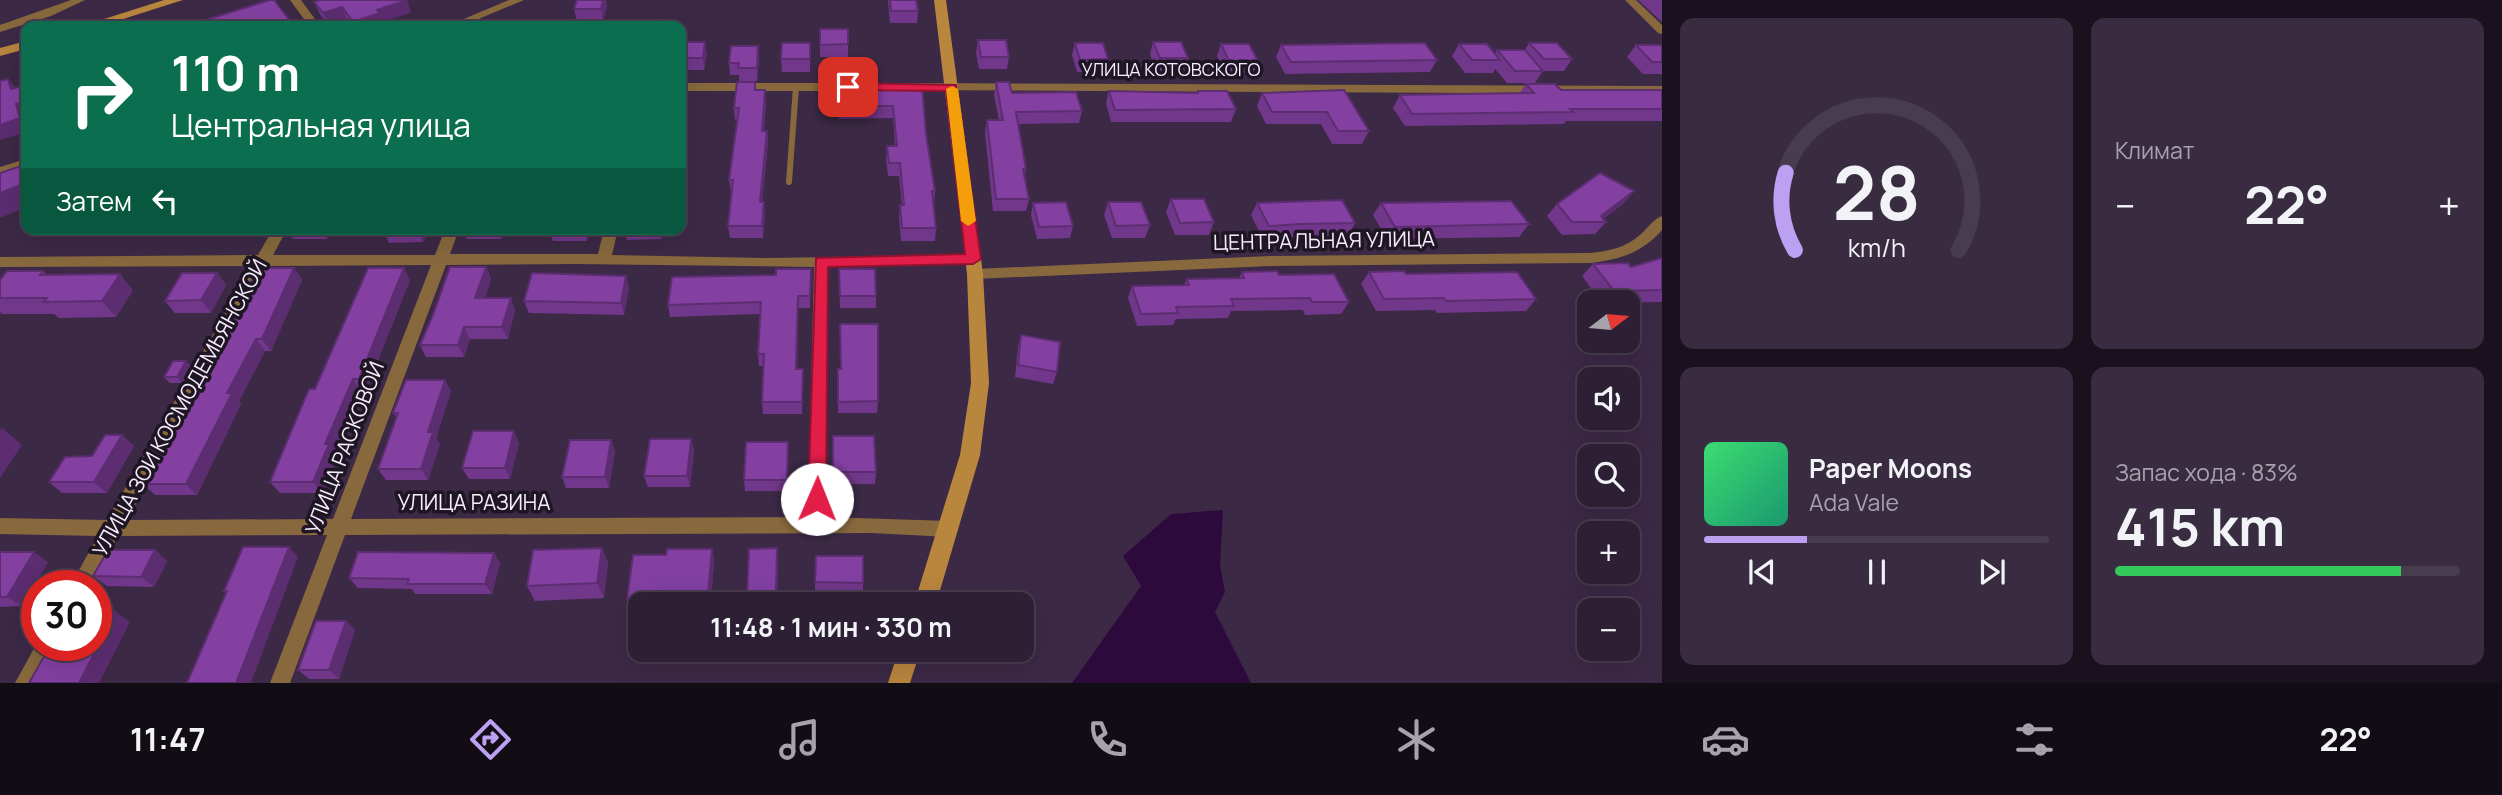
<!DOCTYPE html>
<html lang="ru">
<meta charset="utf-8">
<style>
:root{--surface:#2d1f34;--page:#392c40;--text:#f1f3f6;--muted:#a7a2ac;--line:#483d4f;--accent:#bca0f2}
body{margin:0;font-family:Manrope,sans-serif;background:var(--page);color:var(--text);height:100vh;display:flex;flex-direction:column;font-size:26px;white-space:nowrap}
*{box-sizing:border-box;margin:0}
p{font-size:23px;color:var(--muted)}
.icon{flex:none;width:38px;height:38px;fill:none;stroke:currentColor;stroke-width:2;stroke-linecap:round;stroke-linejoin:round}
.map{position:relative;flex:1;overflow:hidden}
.sheet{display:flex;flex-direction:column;gap:18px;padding:18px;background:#19111d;width:840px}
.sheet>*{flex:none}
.guide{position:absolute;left:21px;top:21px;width:665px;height:214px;border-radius:14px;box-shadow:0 7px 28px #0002,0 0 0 2px var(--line);background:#0b6e4f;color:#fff;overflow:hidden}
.needle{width:46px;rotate:74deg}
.tools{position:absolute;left:1577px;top:290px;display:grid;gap:14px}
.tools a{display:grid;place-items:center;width:63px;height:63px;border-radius:14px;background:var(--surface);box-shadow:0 7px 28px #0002,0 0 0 2px var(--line);font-size:35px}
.speed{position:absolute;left:21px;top:570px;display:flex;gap:14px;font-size:35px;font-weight:700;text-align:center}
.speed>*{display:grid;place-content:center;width:91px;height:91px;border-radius:50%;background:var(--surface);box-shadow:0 7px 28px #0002,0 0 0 2px var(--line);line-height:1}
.speed .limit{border:10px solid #d22;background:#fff;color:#111}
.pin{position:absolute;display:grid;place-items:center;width:60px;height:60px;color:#fff;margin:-30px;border-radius:14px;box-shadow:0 4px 10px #0006}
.me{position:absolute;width:77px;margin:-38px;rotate:1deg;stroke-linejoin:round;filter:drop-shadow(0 0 5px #0008)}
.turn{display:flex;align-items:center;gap:24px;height:147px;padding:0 35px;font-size:32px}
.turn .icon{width:91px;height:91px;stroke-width:2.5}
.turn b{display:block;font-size:49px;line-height:60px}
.then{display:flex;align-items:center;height:66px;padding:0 35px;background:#0003;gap:14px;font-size:26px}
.big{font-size:52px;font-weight:700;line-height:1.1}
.sheet .widget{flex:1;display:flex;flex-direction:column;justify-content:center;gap:10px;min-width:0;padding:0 24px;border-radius:14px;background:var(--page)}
.sheet .dial{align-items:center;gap:0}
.dial svg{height:182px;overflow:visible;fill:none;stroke:var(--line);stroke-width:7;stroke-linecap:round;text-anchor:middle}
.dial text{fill:var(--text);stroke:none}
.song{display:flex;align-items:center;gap:21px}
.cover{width:84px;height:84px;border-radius:10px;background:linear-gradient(135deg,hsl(140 70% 55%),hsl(160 70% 35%))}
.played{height:7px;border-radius:4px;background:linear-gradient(90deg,var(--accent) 30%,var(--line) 30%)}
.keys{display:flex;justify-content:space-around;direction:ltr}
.heat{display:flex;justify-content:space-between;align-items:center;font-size:38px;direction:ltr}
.charge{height:10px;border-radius:5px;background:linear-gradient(90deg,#34c759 83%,var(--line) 0)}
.sheet .tiles{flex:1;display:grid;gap:18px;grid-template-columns:repeat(2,1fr)}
.trip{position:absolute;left:628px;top:592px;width:406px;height:70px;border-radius:14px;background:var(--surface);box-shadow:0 7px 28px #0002,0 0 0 2px var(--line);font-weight:700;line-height:70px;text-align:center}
.menu{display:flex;height:112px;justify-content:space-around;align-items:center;background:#120c15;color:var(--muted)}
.menu .icon{width:49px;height:49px}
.menu .current{color:var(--accent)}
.menu b{font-size:32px;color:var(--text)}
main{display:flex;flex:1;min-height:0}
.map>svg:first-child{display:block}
.water{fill:#2d093c}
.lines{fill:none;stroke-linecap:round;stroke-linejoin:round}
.lane{stroke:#88693e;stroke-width:6}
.street{fill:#88693e;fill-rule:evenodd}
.secondary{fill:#b9863e;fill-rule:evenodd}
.wall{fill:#71378a}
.shaded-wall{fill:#5c2d71}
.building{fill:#8340a1;stroke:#5c2d71;stroke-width:2}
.route{fill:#e11d48;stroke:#92132f;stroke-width:2}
.slow{fill:#f59e0b}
.labels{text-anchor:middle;stroke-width:7;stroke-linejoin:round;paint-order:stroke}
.far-street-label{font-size:18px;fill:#f7ebfe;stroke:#1e1623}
.street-label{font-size:21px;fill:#f7ebfe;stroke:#1e1623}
</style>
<main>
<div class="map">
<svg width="1662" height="683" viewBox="0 0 1662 683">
<rect width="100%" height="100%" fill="#3c2946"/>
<path class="water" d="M1223 510 1220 565 1225 592 1215 612 1251 683H1072L1141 586 1123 556 1171 514Z"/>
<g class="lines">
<path class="lane" d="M789 182 796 87"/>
<path class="street" d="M71 0H85L51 16 0 32V25Z
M290 0H301L320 26H309Z
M509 0H524L462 26H447Z
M1625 0H1636L1662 25V34L1658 33Z
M681 83H881L887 87 881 91H681Z
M904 83 1662 86V94L900 90V84Z
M26 159V168L0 176V167Z
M1662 216V230C1642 253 1619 260 1589 263L1270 266 975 279 968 274 975 269 1270 256 1589 253C1609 251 1626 248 1641 234 1648 228 1653 219 1662 216Z
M273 229H287L273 255H435L445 229H459L450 254H598L604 229H618L612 255 766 258 978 255 980 259 973 264 828 267 826 517 949 521 956 523 958 529 956 535 949 537 871 533 345 535 290 683H270L327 535 118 536 90 586H70L98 536 0 534V518L107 520 252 266 0 267V257L258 255ZM576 264 814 267 808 517 351 519 446 265ZM431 265 333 519 127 520 267 266Z
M37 643V646H56L36 683H15Z"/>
<path class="secondary" d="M164 0H183L101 26H82Z
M934 0H946L983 274 989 383 980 455 936 604H914L960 455 971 383 967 274Z
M26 41V49L0 56V48Z
M899 649H921L910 683H888Z"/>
</g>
<path class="wall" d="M888 0H916L918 11 917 23H890Z
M1638 0H1662V22Z
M314 2 411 12 383 22 385 25 381 26H353L347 19 328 25 320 14Z
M607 6 603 21H577L574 9Z
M820 29H848V57H820Z
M978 40 1009 57 1007 69H979L976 53Z
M681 42 707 54 704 70H681Z
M1153 42 1188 58 1184 70 1156 71 1150 54Z
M810 43V72H782L781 59Z
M1075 43 1108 59 1105 72H1077L1072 55Z
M1529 43 1572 59 1564 71H1543L1535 83H1507L1495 69 1493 73H1465L1452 56 1459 44 1495 54 1497 50H1525Z
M1221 44 1258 61 1253 73H1224L1217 56Z
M1281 45 1437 60 1430 72 1285 74 1276 57Z
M1636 45H1662V74H1643L1627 57Z
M758 46 759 58 757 81H739V75H730L729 63Z
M996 82 1012 93 1082 111 1079 123 1018 124 1026 169 1024 177 1029 199 1026 211H993L985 133 987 120H999L994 95Z
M1526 84 1561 90H1662V121H1566L1564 124 1405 126 1393 108 1400 95 1519 94Z
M922 85 926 134 935 191 934 204 936 228 935 241H901L899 217 900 205H902L899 176H888L886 159 887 146H895L893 118 839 119V88Z
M756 90 766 102 764 131H767L768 143 762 202 765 215 763 238H730L728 226 731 192 729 180 737 120H735L734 108Z
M1344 90 1369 131 1362 144H1332L1321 124H1266L1257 106 1262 93Z
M1109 91 1197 93 1198 91 1236 109 1231 122H1111L1106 103Z
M1634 191 1623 204 1603 219 1606 222 1595 234 1562 235 1547 216 1557 204Z
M1171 199 1214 222 1209 235H1175L1166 212Z
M1108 202 1150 225 1145 238H1112L1104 215Z
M1033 203 1073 226 1070 238 1037 239 1031 215Z
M1257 203 1355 223 1348 236 1295 237 1263 239 1251 215Z
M1381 203 1529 224 1519 237 1387 239 1373 215Z
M67 229H113L108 237H74Z
M140 229H181L178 235H144Z
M215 229H257L253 236H219Z
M287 229H331L327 239H293Z
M383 229H429L423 242 389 243Z
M463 229H504L501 239H467Z
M549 229H589L587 241H553Z
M625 229H663L661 239 627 240Z
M1662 258V302H1660L1602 303 1582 276 1593 264 1631 267Z
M486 267 491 279 485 298 515 310 508 339H470L464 357H426L420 345Z
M294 268 302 280 271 351H265L239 401 241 404 197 495H155L143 484 196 386 193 383 198 374 196 371 217 351 246 299 244 295Z
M811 269 810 308H798L797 369H803L802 414H763L762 402 764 366H759L758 354 760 314 670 317 668 305 776 275Z
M839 269 876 296V308H840Z
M43 271 47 275 133 290 116 317 59 318 54 314H2L0 312V280Z
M1242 272 1279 275 1349 302 1341 314 1305 315 1303 310 1231 311 1228 318 1176 319 1173 325 1137 326 1128 298 1132 286 1184 285 1187 279 1239 278Z
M1369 272 1406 274 1536 299 1526 311 1437 313 1435 310 1376 311 1361 284Z
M217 273 226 285 211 313H175L165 301Z
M626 276 629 288 624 315 529 313 524 301Z
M410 280 366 390H360L335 453 337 456 323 493H280L270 482 315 389Z
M1021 335 1057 372 1053 384 1015 377 1018 347Z
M192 367 182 383H170L164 377Z
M838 369 878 401 877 413H838Z
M445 380 451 391 436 438 440 444 428 480H386L378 469 397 418 393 413Z
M122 435 134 446 107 493H62L49 482 92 456Z
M833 436 876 472 875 484H833Z
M691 439 694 450 690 487H648L644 476Z
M611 440 615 451 609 488H566L562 477Z
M788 442 787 491H745L744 480Z
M519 443 510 479H469L462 468Z
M602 548 608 563 604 598 535 601 527 586Z
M712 549 714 559 711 603 640 604V609H631L627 599 666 555Z
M155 550 167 561 154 587 107 586 93 576Z
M0 552 48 562 22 606 0 607Z
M494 553 500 563 492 594H415L412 589 358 588 349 578Z
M778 559 777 603H748L747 593Z
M815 582 863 583V593L815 592Z
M346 621 355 630 339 679H309L298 670Z"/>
<path class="shaded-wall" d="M407 0 411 12 383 22 385 25 381 26H355L353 22 377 10Z
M603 0H606L607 6 603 21 601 9Z
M342 7 347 19 328 25 323 13Z
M705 42 707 54 704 70 703 58Z
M758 46 759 58 757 81V68Z
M8 79 18 91 11 89Z
M685 87 686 100 681 131V108Z
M765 90 766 102 763 143 762 131Z
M26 101V132L0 140V125L16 104Z
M767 131 768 143 761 215 760 202Z
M26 183V207L0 218V193Z
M1634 191 1623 204 1599 222 1601 216Z
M764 202 765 215 763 238 762 226Z
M101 229H113L108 237Z
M174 229H181L178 235Z
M249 229H257L253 236Z
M321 229H331L327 239Z
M418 229H429L423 242 417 230Z
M498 229H504L501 239Z
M583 229H589L587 241Z
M659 229H663L661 239Z
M486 267 491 279 481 310 475 298Z
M294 268 302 280 271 351 262 339Z
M404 268 410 280 366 390 359 379Z
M217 273 226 285 211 313 201 300Z
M120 274 133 290 116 317 102 301Z
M626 276 629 288 624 315 621 303Z
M511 298 515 310 508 339 502 327Z
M464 327 470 339 464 357 458 345Z
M256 339 265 351 239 401 241 404 197 495 186 484 227 393Z
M186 361 192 367 182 383 177 377Z
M353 379 360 390 335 453 337 456 323 493 313 482 325 444Z
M445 380 451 391 436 438 440 444 428 480 421 469 428 432Z
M2 428 22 445 0 478V430Z
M514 431 519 443 510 479 505 468Z
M122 435 134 446 107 493 94 482Z
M691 439 694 450 690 487 687 476Z
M611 440 615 451 609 488 605 477Z
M289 547 298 557 251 683H236Z
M602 548 608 563 604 598 597 583Z
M777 548 778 559 777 603 776 593Z
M712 549 714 559 711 603 708 593Z
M155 550 167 561 154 587 141 577Z
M34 552 48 562 22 606 7 597Z
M494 553 500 563 492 594 485 584Z
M657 593 661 604H658L657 599Z
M116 612 130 622 99 683H79Z
M346 621 355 630 339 679 329 670Z"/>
<path class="building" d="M270 0H274L294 26H186Z
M320 0H407L377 10 380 13 353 22 342 7 323 13 314 2Z
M577 0H603L601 9H574Z
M890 0H916L918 11H891Z
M820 29H848V44L820 45Z
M978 40H1006L1009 57H981Z
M681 42H705L703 58H681Z
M1153 42H1181L1188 58H1160Z
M782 43H810V59H781Z
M1075 43H1103L1108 59 1080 60Z
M1425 43 1437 60 1291 62 1281 45Z
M1529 43H1557L1572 59H1544Z
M1221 44H1249L1258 61H1229Z
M1459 44H1487L1500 60H1472Z
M1636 45H1662V62H1652Z
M731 46H758L757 68H738L739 63H729Z
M1497 50H1525L1543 71H1515Z
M8 79 11 89 26 85V101L16 104 20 118 0 125V81Z
M737 82H755V90H765L762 131H767L760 202H764L762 226H728L733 180H729L739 108H734Z
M996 82H1009L1012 93 1076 92 1082 111 1016 112 1026 169H1023L1029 199H996L987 120H1003Z
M1526 84H1555L1561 90H1662V109H1570L1573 112 1412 114 1400 95 1534 93Z
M922 85 926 134 935 191H932L936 228H902L900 205H904L900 163H889L887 146H897L893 106H839V88Z
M681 87H685L681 108Z
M1344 90 1369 131H1338L1327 112H1272L1262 93Z
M1109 91 1198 93V91H1227L1236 109 1115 110Z
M24 165 26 170V183L0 193V173Z
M1600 173 1634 191 1601 216 1606 222H1572L1557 204Z
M1171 199H1204L1214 222 1180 223Z
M1342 200 1355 223 1301 224 1269 226 1257 203Z
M1511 201 1529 224 1395 227 1381 203Z
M1066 202 1073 226 1039 227 1033 203Z
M1108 202H1141L1150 225 1116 226Z
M383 229H418L417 230H383Z
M1662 258V290L1614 291 1593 264 1628 263 1631 267Z
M450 267H486L475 298H511L502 327H464L458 345H420L433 315Z
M259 268H294L262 339H256L227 393H232L186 484H143L197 383H193L200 371H196L205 355 217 351 248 295H244Z
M368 268H404L359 379H353L325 444H329L313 482H270L309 389H315Z
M776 269H811L810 296H798L796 369H803L802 402H762L764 354H758L761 302 668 305 672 277 776 275Z
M839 269H875L876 296H840Z
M7 271H43L40 275 120 274 102 301 43 302 47 298H0V280Z
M1277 271 1279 275 1334 274 1349 302H1312L1310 298 1231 299 1234 306 1176 307 1178 313 1141 314 1132 286 1189 285 1187 279 1244 278 1242 272Z
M1404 271 1406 274 1517 272 1536 299 1446 301 1444 298 1384 299 1369 272Z
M182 273H217L201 300 165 301Z
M532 273 626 276 621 303 524 301Z
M840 324H878V401L838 402V369H841Z
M1021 335 1060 342 1057 372 1018 365Z
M173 361H186L177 377H164Z
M406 380H445L428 432H433L421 469H378L398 413H393Z
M473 431H514L505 468H462Z
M105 435H122L94 482H49L65 457 92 456Z
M833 436H874L876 472H833Z
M650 439H691L687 476H644Z
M570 440H611L605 477H562Z
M746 442H788L787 480H744Z
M243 547H289L236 683H187L227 591H224Z
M602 548 597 583 527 586 533 550Z
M777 548 776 593H747L749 549Z
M667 549H712L708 593H657V599H627L633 555H666Z
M108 550H155L141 577 93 576Z
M0 552H34L7 597H0Z
M358 552 494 553 485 584H407L409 579 349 578Z
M816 556H863V583L815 582Z
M96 612H116L79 683H29L50 646H96Z
M316 621H346L329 670H298Z"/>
<path class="route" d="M848 83 956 85 981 259 973 264 828 267 826 499 824 504 817 507 811 504 808 499 816 258 965 254 946 91 843 90 842 87Z"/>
<path class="slow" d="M952 86 958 89 976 221 968 226 961 221 946 89Z"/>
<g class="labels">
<g class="far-street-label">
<text x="1171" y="76">УЛИЦА КОТОВСКОГО</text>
</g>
<g class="street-label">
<text transform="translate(1324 241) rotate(-1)" y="7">ЦЕНТРАЛЬНАЯ УЛИЦА</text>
<text transform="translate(180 408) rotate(-61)" y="7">УЛИЦА ЗОИ КОСМОДЕМЬЯНСКОЙ</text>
<text transform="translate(345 448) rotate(-69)" y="7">УЛИЦА РАСКОВОЙ</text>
<text x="474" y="510">УЛИЦА РАЗИНА</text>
</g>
</g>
</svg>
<div class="tools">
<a><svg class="needle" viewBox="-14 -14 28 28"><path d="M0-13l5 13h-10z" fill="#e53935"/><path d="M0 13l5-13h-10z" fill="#a7a2ac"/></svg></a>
<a><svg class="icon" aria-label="sound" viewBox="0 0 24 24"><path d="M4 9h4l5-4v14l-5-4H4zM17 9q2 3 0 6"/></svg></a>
<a><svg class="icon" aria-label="search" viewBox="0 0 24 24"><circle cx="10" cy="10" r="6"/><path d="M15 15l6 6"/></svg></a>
<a>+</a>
<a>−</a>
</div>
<div class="speed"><div class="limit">30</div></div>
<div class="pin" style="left:848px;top:87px;background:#d93025"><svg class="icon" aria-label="arrive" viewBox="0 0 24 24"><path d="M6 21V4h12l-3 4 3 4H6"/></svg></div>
<svg class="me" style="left:817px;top:499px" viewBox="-20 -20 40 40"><circle r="19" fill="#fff"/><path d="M0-13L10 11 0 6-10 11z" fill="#e11d48"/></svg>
<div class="trip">11:48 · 1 мин · 330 m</div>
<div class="guide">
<div class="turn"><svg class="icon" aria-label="right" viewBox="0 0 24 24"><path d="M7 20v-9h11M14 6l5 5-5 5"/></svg><div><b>110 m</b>Центральная улица</div></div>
<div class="then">Затем<svg class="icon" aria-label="left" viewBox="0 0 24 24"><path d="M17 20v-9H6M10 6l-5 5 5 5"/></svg></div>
</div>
</div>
<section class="sheet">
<div class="tiles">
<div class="widget dial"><svg viewBox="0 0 100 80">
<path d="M14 69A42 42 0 1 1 86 69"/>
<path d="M14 69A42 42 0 0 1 10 35" stroke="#bca0f2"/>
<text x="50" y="56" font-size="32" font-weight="700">28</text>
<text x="50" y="72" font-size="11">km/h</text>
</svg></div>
<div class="widget"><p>Климат</p>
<div class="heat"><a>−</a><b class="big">22°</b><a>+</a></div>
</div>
<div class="widget">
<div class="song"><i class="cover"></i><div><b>Paper Moons</b><p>Ada Vale</p></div></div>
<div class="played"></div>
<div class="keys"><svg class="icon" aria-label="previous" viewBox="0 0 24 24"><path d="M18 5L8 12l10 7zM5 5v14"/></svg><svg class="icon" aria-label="pause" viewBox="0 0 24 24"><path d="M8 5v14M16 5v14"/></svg><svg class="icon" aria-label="next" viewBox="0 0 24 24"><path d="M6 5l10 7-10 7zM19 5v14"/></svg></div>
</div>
<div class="widget"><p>Запас хода · 83%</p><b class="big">415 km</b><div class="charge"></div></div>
</div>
</section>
</main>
<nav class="menu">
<b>11:47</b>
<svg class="icon current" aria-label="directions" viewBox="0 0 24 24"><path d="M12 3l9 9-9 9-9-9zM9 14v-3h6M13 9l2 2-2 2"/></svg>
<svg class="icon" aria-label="music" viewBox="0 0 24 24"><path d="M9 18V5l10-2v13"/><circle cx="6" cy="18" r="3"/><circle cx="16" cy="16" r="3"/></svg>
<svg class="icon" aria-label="phone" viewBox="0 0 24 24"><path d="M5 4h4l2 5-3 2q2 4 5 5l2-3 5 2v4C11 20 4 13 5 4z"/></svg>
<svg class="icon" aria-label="climate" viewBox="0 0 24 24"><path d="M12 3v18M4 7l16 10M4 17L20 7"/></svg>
<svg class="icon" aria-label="car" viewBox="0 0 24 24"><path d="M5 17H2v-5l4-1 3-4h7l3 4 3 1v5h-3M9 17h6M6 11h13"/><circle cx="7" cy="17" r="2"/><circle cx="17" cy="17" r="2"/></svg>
<svg class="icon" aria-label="filters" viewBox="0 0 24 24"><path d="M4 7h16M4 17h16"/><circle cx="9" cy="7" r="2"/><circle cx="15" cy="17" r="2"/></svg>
<b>22°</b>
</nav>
